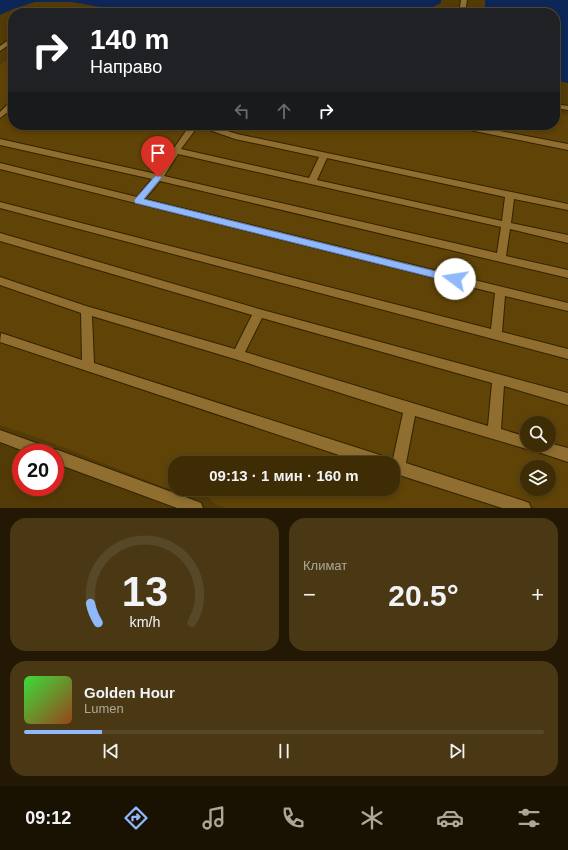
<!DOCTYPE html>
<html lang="ru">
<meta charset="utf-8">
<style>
:root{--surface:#3e2c05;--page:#493813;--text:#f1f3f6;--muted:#ada79a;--line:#574827;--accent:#90b8fd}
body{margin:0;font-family:Helvetica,sans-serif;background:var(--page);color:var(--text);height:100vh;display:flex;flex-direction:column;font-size:15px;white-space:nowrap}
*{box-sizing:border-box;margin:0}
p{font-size:13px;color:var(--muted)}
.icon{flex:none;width:22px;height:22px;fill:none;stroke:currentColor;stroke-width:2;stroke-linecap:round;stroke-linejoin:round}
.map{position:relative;height:508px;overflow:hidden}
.sheet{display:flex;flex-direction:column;gap:10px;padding:10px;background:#221803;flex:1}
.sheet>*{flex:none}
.hud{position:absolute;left:8px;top:8px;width:552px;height:122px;border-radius:16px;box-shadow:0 2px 6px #0003,0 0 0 1px var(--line);background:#202124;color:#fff;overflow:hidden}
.controls{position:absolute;left:520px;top:416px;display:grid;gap:8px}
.controls a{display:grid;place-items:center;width:36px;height:36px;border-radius:50%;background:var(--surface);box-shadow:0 2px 6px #0003,0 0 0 1px var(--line);font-size:20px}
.speed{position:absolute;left:12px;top:444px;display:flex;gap:8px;font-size:20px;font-weight:700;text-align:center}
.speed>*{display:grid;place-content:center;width:52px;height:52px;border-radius:50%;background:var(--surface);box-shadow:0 2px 6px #0003,0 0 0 1px var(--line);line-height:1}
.speed .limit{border:6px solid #d22;background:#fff;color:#111}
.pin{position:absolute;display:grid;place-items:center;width:34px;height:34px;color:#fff;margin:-41px -17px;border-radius:50% 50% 50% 0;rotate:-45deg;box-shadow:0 0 4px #0007}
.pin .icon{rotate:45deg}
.me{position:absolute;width:44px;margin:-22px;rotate:284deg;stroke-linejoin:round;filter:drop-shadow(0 0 3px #0008)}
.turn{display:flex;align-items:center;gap:14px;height:84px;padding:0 16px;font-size:18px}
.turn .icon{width:52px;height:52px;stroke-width:2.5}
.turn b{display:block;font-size:28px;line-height:34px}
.lanes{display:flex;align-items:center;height:38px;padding:0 16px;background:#0003;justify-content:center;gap:20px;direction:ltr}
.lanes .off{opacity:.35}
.big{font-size:30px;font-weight:700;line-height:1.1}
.sheet .widget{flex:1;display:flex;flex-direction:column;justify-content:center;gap:6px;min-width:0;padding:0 14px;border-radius:16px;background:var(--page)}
.sheet .dial{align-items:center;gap:0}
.dial svg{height:104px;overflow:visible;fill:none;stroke:var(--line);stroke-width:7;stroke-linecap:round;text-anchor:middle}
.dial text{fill:var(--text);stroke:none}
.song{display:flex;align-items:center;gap:12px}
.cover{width:48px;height:48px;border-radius:6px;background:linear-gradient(135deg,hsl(120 70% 55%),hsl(20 70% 35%))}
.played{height:4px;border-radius:2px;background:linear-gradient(90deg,var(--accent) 15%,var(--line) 15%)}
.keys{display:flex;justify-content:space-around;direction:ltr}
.heat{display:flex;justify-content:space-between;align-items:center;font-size:22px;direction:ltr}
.sheet .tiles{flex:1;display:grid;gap:10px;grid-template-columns:1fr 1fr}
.widget:last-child{grid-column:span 2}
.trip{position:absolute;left:168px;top:456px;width:232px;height:40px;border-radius:16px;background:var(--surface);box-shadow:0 2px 6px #0003,0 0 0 1px var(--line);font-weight:700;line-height:40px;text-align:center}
.dock{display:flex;height:64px;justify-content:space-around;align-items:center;background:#191202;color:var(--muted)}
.dock .icon{width:28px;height:28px}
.dock .active{color:var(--accent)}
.dock b{font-size:18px;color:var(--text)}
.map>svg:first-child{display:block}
.built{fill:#5f4307;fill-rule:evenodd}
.water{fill:#0c2757}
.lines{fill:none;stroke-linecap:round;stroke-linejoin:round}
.minor-casing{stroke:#332301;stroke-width:2}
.minor{fill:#8f6e30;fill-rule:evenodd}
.route{fill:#90b8fd;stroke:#5e78a4}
</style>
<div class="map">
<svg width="568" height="508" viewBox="0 0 568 508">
<rect width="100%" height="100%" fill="#533b07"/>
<path class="built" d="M13 55V125H555V112L568 115V508H225L215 504 201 489H393V463H175V487L166 488 52 443 0 425V65ZM527 423H549V445H527ZM527 467H549V489H527Z"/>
<path class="water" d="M0 0H441V3L421 13H136L71 2H35L13 9 0 15Z
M485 0H568V83L555 80V13H485Z"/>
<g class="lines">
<g class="minor-casing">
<path id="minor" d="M461 0H467L465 13H459Z
M13 37V42L0 51V46Z
M10 102H13V108L0 118V112Z
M555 104 568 106V110L555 108Z
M190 125H209L237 134 568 204V210L514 199 511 223 568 235V243L510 229 506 256 568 270V278L160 181 145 199 568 303V311L505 296 502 332 568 349V359L0 208V202L491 329 495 293 0 169V163L137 197 152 179 0 145V139L156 174ZM198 126 235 139 319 157 309 178 181 149ZM178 154 501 227 497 253 164 176ZM327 158 505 197 502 221 317 180Z
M451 125H468L568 144V150L455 127Z
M0 233 259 309 568 393V405L504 386 501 429 527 437V445H549V443L568 448V462L535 451 530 448 527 449 415 416 406 463 524 501 529 503 531 508H502L393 473V463H363L0 342 1 333 82 360 81 313 0 285V277L86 306 235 349 252 315 0 241ZM92 316 238 360 403 413 393 459 389 461 388 458 383 456 94 363ZM262 318 492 383 488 426 245 352Z
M0 430 47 447 53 451 55 449 196 501 201 503 203 508H177L55 463V453H29L0 442Z"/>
</g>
<use href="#minor" class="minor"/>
</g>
<path class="route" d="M156 175H158L162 177 144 199 455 276 458 277 460 279 458 282 455 283 135 203 134 201 135 199Z"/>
</svg>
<div class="controls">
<a><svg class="icon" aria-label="search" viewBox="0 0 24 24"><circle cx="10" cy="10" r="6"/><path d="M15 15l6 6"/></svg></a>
<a><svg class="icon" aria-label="layers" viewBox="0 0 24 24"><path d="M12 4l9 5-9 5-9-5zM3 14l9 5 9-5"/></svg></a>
</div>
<div class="speed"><div class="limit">20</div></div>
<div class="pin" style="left:158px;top:177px;background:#d93025"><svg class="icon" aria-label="arrive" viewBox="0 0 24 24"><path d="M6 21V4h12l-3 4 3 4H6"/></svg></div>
<svg class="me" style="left:455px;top:279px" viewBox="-20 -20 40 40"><circle r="19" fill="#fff"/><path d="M0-13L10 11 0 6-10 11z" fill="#90b8fd"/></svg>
<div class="trip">09:13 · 1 мин · 160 m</div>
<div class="hud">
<div class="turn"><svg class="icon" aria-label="right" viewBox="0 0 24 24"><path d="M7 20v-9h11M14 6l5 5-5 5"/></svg><div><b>140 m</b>Направо</div></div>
<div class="lanes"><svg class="icon off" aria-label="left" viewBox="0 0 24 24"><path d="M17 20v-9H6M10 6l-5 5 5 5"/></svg><svg class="icon off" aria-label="ahead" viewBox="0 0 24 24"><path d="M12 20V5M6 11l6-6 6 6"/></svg><svg class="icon" aria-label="right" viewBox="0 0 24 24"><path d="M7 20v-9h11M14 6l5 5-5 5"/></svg></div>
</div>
</div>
<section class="sheet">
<div class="tiles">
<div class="widget dial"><svg viewBox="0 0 100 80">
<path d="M14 69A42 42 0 1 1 86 69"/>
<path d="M14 69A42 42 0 0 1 8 54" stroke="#90b8fd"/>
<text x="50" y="56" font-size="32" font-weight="700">13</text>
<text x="50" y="72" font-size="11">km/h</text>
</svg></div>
<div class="widget"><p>Климат</p>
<div class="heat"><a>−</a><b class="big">20.5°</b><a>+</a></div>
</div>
<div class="widget">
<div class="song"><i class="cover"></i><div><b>Golden Hour</b><p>Lumen</p></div></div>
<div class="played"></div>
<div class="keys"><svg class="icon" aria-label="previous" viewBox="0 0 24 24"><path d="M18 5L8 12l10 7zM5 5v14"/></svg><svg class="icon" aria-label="pause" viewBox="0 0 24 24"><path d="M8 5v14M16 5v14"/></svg><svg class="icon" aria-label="next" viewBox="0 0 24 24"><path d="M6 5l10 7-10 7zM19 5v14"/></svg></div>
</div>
</div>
</section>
<nav class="dock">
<b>09:12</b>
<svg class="icon active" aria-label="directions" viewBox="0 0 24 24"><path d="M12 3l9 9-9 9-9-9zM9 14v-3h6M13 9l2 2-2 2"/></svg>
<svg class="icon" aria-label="music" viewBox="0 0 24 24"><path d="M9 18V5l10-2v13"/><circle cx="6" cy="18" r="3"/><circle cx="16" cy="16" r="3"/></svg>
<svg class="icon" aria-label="phone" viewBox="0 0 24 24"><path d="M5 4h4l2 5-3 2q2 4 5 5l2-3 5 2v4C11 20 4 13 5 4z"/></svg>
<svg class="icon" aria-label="climate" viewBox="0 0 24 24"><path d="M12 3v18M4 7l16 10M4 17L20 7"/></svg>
<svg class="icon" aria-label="car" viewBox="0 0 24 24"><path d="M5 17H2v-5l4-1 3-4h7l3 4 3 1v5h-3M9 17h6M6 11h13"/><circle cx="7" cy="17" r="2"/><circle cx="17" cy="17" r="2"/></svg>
<svg class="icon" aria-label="filters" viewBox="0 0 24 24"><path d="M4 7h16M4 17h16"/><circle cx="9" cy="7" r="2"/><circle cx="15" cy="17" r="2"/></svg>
</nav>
